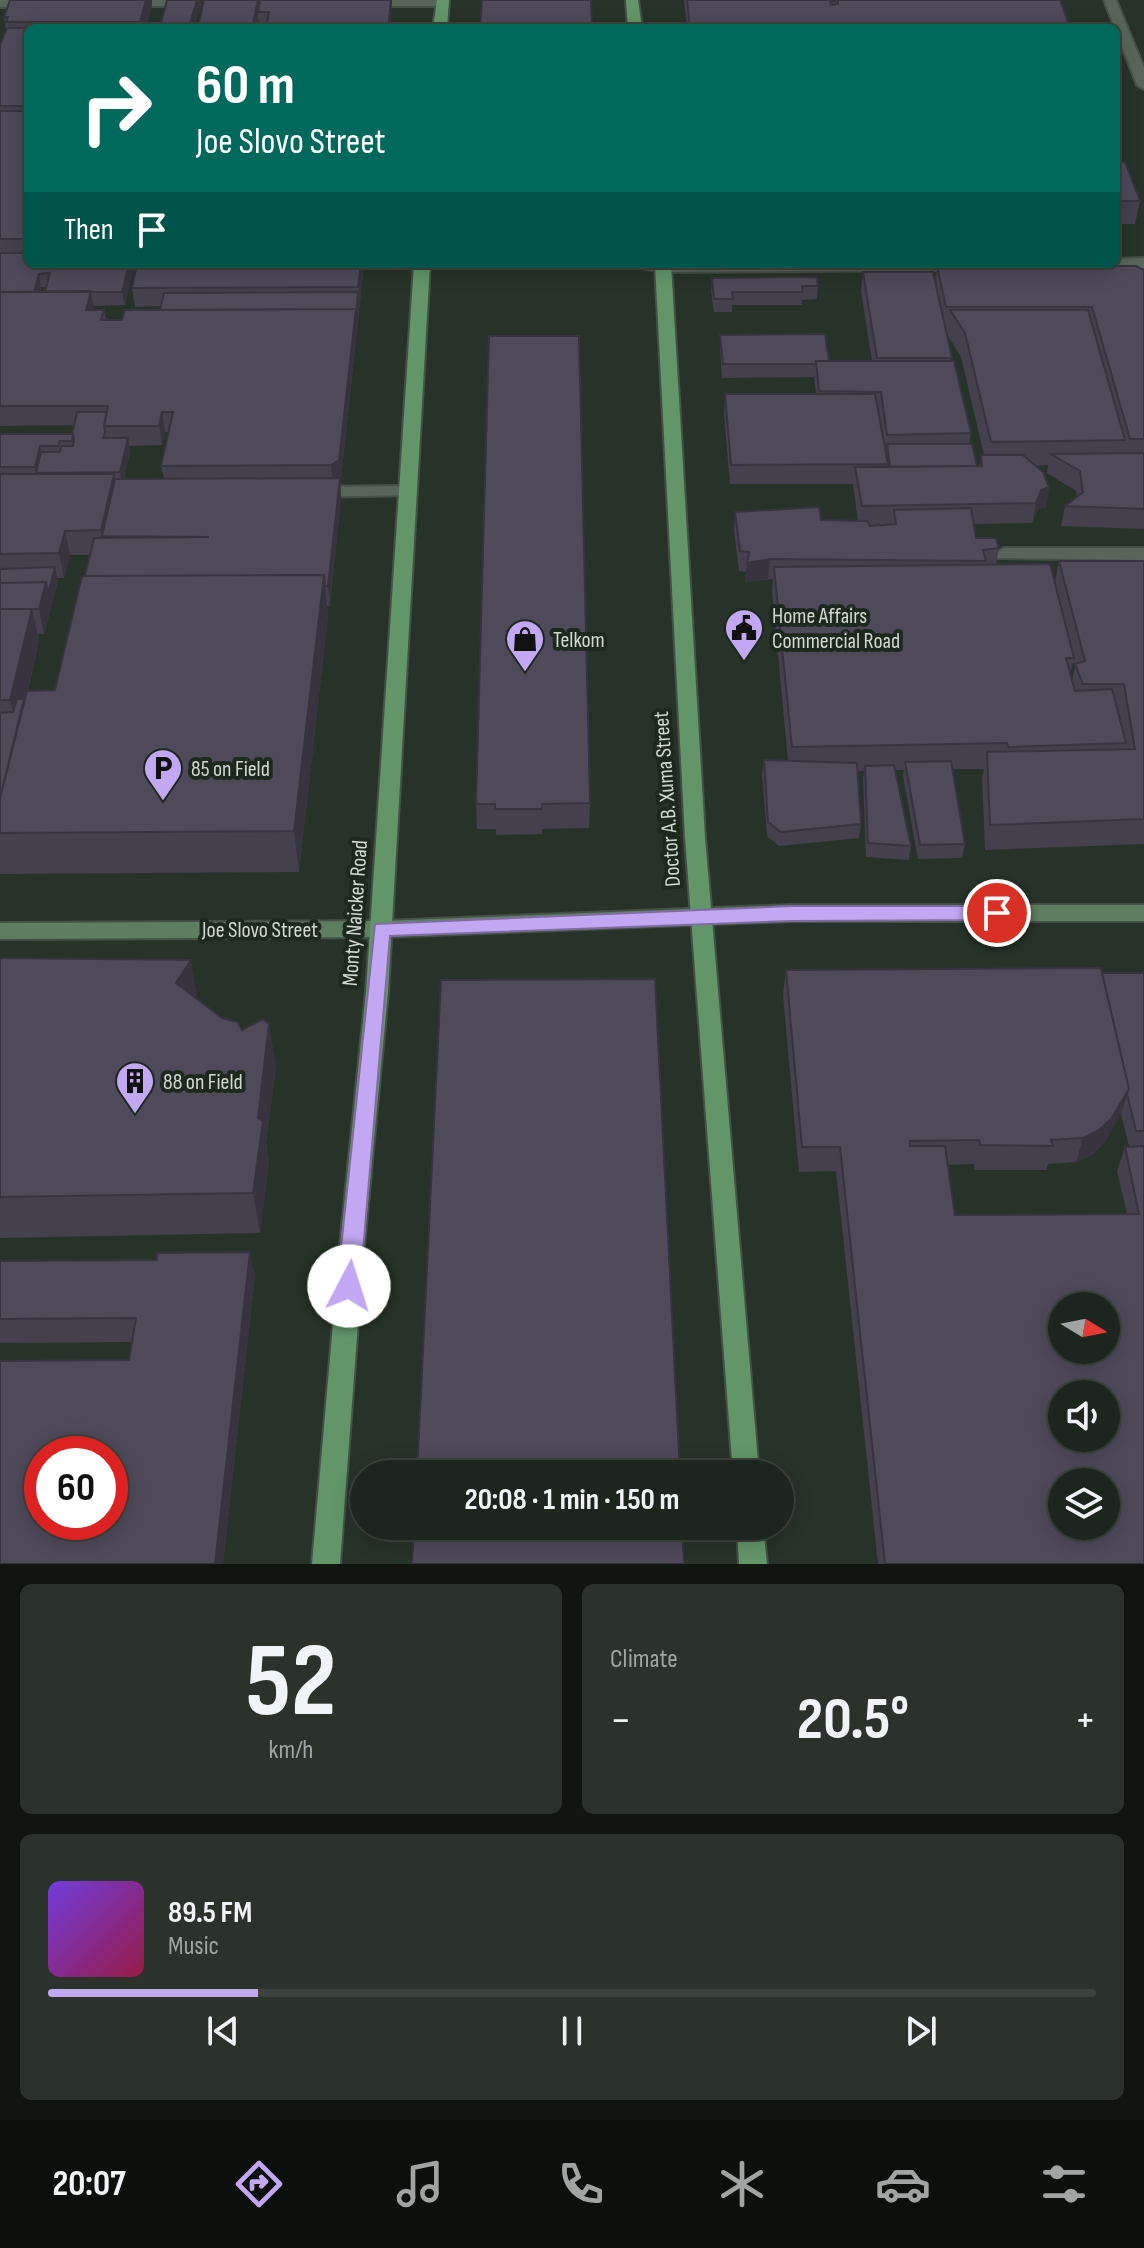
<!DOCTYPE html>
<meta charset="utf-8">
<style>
:root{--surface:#1d261e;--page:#2a322b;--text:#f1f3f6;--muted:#a0a5a4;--line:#3b433c;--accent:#c2a8f3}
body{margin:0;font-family:"Sofia Sans Condensed",sans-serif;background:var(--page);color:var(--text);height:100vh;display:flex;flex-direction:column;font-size:30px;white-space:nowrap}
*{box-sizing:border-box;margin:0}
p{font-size:26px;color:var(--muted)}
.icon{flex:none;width:44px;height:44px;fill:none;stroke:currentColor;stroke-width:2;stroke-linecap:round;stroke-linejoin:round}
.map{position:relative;height:1564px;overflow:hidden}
.drawer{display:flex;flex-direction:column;gap:20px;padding:20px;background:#101510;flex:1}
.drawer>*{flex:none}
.hud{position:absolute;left:24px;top:24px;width:1096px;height:244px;border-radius:12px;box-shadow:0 4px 20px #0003,0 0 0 2px var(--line);background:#00695c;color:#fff;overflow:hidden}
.needle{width:52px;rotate:100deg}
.tools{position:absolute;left:1048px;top:1292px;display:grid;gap:16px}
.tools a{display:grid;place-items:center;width:72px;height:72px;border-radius:50%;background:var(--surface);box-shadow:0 4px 20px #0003,0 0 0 2px var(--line);font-size:40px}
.speed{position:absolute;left:24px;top:1436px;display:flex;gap:16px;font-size:40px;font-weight:700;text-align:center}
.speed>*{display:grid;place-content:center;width:104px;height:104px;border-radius:50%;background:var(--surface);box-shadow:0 4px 20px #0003,0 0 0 2px var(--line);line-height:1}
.speed .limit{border:12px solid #d22;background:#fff;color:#111}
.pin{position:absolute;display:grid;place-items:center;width:68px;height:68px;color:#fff;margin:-34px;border:4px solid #fff;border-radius:50%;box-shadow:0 2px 8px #0007}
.me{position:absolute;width:88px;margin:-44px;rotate:5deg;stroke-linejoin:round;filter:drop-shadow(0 0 6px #0008)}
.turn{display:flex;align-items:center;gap:28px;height:168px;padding:0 40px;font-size:36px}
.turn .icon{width:104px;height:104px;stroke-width:2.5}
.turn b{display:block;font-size:56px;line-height:68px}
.then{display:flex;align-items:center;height:76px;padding:0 40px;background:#0003;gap:16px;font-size:30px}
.big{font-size:60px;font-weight:700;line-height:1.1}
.drawer .widget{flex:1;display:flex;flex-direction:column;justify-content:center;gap:12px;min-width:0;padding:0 28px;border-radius:12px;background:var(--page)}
.drawer .dial{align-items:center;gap:0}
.dial b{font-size:104px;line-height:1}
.song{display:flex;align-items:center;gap:24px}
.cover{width:96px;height:96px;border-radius:12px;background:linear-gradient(135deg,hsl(260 70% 55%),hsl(340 70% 35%))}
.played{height:8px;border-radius:4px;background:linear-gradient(90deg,var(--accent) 20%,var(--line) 20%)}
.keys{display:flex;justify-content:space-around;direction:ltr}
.heat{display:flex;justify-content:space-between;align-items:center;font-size:44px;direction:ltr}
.drawer .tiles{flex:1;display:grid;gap:20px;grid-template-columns:1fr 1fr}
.widget:last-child{grid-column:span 2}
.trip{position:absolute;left:350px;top:1460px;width:444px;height:80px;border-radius:40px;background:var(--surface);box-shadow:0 4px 20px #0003,0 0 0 2px var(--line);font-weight:700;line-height:80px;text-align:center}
.tabs{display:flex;height:128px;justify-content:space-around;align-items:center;background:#0c0f0c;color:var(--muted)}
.tabs .icon{width:56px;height:56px}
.tabs .current{color:var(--accent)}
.tabs b{font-size:36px;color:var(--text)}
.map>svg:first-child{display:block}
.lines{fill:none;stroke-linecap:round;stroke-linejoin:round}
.service-casing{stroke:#455047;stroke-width:4}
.pedestrian-casing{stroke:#455047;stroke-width:4}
.tertiary-casing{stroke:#455047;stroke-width:4}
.secondary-casing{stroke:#455047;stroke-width:4}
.primary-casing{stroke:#455047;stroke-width:4}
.service{fill:#586659;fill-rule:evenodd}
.pedestrian{fill:#586659;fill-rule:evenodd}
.tertiary{fill:#586659;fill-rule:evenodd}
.secondary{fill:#5d7e60;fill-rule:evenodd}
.primary{fill:#629668;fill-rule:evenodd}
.wall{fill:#44404d;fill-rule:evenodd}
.shaded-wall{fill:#37343f}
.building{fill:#4f4a5a;stroke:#37343f;stroke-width:2;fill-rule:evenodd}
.route{fill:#c2a8f3;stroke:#7e6d9e;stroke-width:2}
.labels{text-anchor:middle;stroke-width:8;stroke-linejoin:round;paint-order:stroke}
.poi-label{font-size:22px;fill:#d1d9d2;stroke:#1d291e;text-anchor:start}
.street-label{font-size:22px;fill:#d1d9d2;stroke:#1d291e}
</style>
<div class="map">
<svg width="1144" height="1564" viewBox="0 0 1144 1564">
<rect width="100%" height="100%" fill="#273328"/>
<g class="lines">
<g class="service-casing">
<path id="service" d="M1004 548H1144V560L998 558 995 554Z"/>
</g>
<g class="pedestrian-casing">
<path id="pedestrian" d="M0 0H39L42 3 36 7H0Z
M123 0H197L198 2 192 6H128L123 5Z
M363 0H447L448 2 442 6H368L363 5Z
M406 486 415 491 412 495 314 497 305 492 314 487Z"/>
</g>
<g class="tertiary-casing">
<path id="tertiary" d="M1104 0H1116L1144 68V89L1137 85Z
M1144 258V268L1116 269 1108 264H1116V259Z
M634 264H1081L1073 269 663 272 637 267Z"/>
</g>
<g class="secondary-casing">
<path id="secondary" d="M792 905H1144V921H792L381 937 0 939V923L381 921Z"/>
</g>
<g class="primary-casing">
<path id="primary" d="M437 0H449L447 28H433Z
M626 0H638L642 28H628Z
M414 264H430L388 992 363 1256 340 1564H312L339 1256 366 992Z
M655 264H671L705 837 759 1474H733L685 837Z
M737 1526H763L767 1564H739Z"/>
</g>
<use href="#service" class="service"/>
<use href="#pedestrian" class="pedestrian"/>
<use href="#tertiary" class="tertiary"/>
<use href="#secondary" class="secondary"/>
<use href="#primary" class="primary"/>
</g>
<path class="wall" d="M10 0H152V5L146 27H160L167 0H200L201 6 194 28H28V264L134 265 125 305 93 306 94 310H104L106 320H122L160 310 161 306 135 307 132 288 137 264H364L341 479 340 480 341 498 330 606H327L328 616 299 872 0 874V434H72L74 425 0 426V45L6 29 4 17ZM41 287H46L45 292H40ZM165 432H168L161 466 164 479H124L130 452 129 446 162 445ZM70 555H90L55 690 28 691 39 641 38 634H44L58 581 57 578H64Z
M204 0H392V3L267 24H259L258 17 257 24Z
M684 0H1060L1070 28H687Z
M1116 153 1119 162 1140 201 1135 224H1116Z
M937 266 1144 270V529L1061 526 1065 506 1077 497 1076 491 1047 473 1048 465 1034 466 1049 487 1046 507 1038 509 1032 523 973 524 976 538 999 548 996 564 1055 582 1059 561H1144V844L985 850 982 778 984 769H953L965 844 962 858 918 859 903 776 904 770H895L911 846 909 860 866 857 863 779 864 771H858L861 824 859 838 779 846 767 836 762 774 764 760 788 761 772 591 773 579 745 582 746 572 739 571 734 531 735 512 821 520 858 521 853 484H730L724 414 725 394H816L814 377 722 378 720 348V335L829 361H872L861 291 863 272 935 282ZM946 331H947V334L961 357 984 455H981L980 466H977L969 444 971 433 951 361ZM1073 662 1075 667 1072 680 1070 675Z
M712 278 818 286 817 299 802 300V305H732V312H714L711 291Z
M590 803 589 828 542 829V834L496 835V829H477L476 804Z
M0 958 198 1000 222 1018 242 1030 276 1066 266 1143 269 1161 260 1233 0 1238Z
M786 970 1144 973V1564H878L836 1171 799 1172 783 995ZM1121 1114 1129 1146 1125 1147 1117 1171 1127 1214 955 1215 948 1165 974 1164V1170H1046L1048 1164 1076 1162 1092 1155 1104 1143Z
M0 1261 255 1276 223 1564H0L129 1360 132 1342 0 1343Z"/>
<path class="shaded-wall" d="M146 0H152V5L146 28H141L140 22Z
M197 0H200L201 6 194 28H189Z
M258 0H260L256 28 253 24Z
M391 0H392V3L390 28H388Z
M129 264H134V265L125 305 122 292Z
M361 264H364L341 479 340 480 341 498 330 606 328 586 333 484 331 465 358 292Z
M39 274 41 287 36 306 33 292Z
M91 291 94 310H86Z
M162 412 165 432 162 445 159 426Z
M128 438 130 452 122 486 120 472Z
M40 446 44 465 36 473 35 467Z
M114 474 119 498 102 536 105 555 101 530Z
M1049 487 1046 507 1038 509 1032 523 1036 503 1041 490Z
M65 531 70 555 64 578 59 553Z
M770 559 768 579 745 582 747 563Z
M55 567 58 581 44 634 39 609 46 582Z
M324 575 328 616 299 872 294 831Z
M32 609 39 641 18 732 10 700Z
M191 960 198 1002 176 983Z
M269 1024 276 1066 266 1143 269 1161 260 1233 253 1193 258 1118Z
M1129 1089 1121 1114 1104 1143 1092 1155 1076 1162 1083 1138Z
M250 1252 255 1276 223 1564H215Z"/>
<path class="building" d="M10 0H146L140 22H6L8 17H4Z
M167 0H197L189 27H185V28H28V106H0V45L7 28 160 27Z
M204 0H258L253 24H257L256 28H198Z
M260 0H391L388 28H266L269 12H258Z
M482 0H591L592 28H480Z
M687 0H1060L1070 28H690ZM830 1H838V4L831 5Z
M0 111H28V239H0Z
M1116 162H1125L1140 201H1116Z
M0 253H28V264H129L122 292H45L50 273 39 274 34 292H0Z
M137 264H361L358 287 132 288Z
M937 266H1136L1144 270V439H1130L1092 307H946Z
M863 272H933L952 358H877Z
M817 277 818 286H802L803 292H732L733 299H714L712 278Z
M91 291 86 310H104L101 320H122L125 310 356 309 339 460 331 465 161 466 173 412H162L159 426H104L108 406H0V292Z
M358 292 356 315V309L160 310 164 293Z
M950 310H1088L1125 440 991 442 965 333Z
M825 334 829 361H816V364H723L720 335Z
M489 336H579L590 803 542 804V809H495V804H476Z
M816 361H954L971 433 887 435 881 392 819 391Z
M725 394H875L888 464 731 465Z
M77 412H107L104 426 105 432 103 438H128L120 472 36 473 41 452H60L61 446H73L74 440 73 434H72Z
M0 434H73L72 441H60L58 446H40L35 467H0Z
M887 444H972L977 466 890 467Z
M1144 453V509L1065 506 1083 492 1080 471 1051 454Z
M981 455H1023L1043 472 1049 487 1041 490 1036 503 862 506 855 467 982 466Z
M0 474H114L101 530 65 531 59 553 0 554Z
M340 478 328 586H325L324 575 85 576 94 538 209 537 102 536 115 479Z
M819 507 821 520 867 521 870 526 896 524 894 510 971 508 976 538H996L999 548 983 550 986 561 770 559 747 563 749 552 740 551 735 512Z
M1059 561H1144V819L990 825 987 752 1135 749 1124 684H1083L1075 664 1085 661Z
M1050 564 1074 658H1066L1075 691 1112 689 1126 743 1008 747 1007 743 792 747 774 567Z
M55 567 48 594 46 582 0 583V569Z
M324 575 294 831 0 833V798L27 691 55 690 82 576Z
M46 582 39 609H0V583Z
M0 609H32L10 700H0Z
M17 699H24L0 798V713L13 712Z
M764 760 857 763 861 824 781 832 768 822Z
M951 761 965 844 920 845 905 762Z
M894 765 911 846 868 843 865 766Z
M0 958 191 960 176 983 222 1018 237 1022 242 1030 263 1019 269 1024 258 1118 263 1121 253 1193 0 1197Z
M1101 968 1129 1089 1111 1119 1099 1130 1083 1138 1051 1140 1053 1146 980 1145 979 1140 910 1141V1146H945L955 1215 1139 1214 1125 1147 1144 1146V1564H885L840 1147H802L786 970ZM1062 1306H1106V1350H1062ZM1062 1394H1106V1438H1062ZM1062 1482H1106V1526H1062Z
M1102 973H1144V1131H1136L1127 1094 1129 1089Z
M655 979 680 1474H417L441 980Z
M250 1252 215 1564H0V1361L129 1360 136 1318 0 1319V1261L157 1260V1253ZM42 1454H110V1522H42Z
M414 1526H682L684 1564H412Z"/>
<path class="route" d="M792 906H997L1007 913 997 920 792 921 390 936 360 1286 357 1292 349 1295 341 1292 337 1286 375 924Z"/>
<defs>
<g id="civic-pin" transform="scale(2)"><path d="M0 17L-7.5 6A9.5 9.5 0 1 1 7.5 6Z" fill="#c2a8f3" stroke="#1d291e"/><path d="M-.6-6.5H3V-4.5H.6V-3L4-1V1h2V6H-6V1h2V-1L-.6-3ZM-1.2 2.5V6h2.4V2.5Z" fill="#111"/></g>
<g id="shop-pin" transform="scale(2)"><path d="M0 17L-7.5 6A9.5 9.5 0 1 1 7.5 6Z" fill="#c2a8f3" stroke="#1d291e"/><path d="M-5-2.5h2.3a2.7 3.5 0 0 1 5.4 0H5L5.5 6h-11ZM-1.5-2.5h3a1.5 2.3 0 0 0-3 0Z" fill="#111"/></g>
<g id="parking-pin" transform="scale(2)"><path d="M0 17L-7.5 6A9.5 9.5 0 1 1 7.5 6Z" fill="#c2a8f3" stroke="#1d291e"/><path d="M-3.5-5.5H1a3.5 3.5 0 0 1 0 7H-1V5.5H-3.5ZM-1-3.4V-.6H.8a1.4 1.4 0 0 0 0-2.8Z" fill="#111"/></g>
<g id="building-pin" transform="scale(2)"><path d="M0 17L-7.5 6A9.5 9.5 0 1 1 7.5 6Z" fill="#c2a8f3" stroke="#1d291e"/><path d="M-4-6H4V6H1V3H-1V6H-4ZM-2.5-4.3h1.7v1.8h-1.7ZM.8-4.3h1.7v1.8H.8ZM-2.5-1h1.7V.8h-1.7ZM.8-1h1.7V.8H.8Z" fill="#111"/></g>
</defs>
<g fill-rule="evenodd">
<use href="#civic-pin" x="744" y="628"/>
<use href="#shop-pin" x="525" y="639"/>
<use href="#parking-pin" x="163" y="768"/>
<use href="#building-pin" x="135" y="1081"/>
</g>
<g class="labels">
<g class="poi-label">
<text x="772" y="623">Home Affairs<tspan x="772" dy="25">Commercial Road</tspan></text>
<text x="553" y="647">Telkom</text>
<text x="191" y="776">85 on Field</text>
<text x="163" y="1089">88 on Field</text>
</g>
<g class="street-label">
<text transform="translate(666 799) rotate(-94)" y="8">Doctor A.B. Xuma Street</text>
<text transform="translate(354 913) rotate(-86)" y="8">Monty Naicker Road</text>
<text x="260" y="937">Joe Slovo Street</text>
</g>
</g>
</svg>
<div class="tools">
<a><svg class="needle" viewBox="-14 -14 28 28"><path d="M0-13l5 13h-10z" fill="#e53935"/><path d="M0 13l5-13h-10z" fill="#a0a5a4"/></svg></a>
<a><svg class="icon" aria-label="sound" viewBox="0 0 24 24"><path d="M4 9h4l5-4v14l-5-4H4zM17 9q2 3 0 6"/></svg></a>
<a><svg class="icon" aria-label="layers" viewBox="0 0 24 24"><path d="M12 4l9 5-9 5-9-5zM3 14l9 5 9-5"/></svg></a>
</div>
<div class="speed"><div class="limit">60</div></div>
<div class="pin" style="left:997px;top:913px;background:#d93025"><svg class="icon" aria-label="arrive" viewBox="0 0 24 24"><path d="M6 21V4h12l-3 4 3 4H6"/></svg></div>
<svg class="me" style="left:349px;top:1286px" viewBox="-20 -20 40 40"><circle r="19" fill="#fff"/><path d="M0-13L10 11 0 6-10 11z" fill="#c2a8f3"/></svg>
<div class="trip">20:08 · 1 min · 150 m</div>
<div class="hud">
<div class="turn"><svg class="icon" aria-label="right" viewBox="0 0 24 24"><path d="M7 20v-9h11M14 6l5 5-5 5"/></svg><div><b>60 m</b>Joe Slovo Street</div></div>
<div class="then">Then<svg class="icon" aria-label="arrive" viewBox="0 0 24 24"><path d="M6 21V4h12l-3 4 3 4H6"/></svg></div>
</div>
</div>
<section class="drawer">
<div class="tiles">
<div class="widget dial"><b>52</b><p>km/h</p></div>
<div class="widget"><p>Climate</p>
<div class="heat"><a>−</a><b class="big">20.5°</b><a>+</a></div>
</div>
<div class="widget">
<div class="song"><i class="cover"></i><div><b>89.5 FM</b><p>Music</p></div></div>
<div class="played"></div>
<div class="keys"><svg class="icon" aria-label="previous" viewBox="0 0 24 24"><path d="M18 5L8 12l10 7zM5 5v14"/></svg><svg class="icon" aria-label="pause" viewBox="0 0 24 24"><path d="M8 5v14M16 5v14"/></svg><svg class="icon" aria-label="next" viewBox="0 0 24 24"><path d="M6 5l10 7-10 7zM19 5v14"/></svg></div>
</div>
</div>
</section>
<nav class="tabs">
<b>20:07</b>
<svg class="icon current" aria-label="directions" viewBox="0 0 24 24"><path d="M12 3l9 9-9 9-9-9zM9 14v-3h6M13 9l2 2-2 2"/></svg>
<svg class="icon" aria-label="music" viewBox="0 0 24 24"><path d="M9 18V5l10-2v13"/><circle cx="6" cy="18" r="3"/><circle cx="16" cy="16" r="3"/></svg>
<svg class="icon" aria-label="phone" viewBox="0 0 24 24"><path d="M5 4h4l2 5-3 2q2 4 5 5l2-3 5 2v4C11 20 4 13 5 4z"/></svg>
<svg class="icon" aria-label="climate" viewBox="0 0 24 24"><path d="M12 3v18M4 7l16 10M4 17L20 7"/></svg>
<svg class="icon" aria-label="car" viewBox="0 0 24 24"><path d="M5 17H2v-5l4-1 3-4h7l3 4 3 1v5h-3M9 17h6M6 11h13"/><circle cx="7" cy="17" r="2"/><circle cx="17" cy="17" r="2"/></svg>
<svg class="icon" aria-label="filters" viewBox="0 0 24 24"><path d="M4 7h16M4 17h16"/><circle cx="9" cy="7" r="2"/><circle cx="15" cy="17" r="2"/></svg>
</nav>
